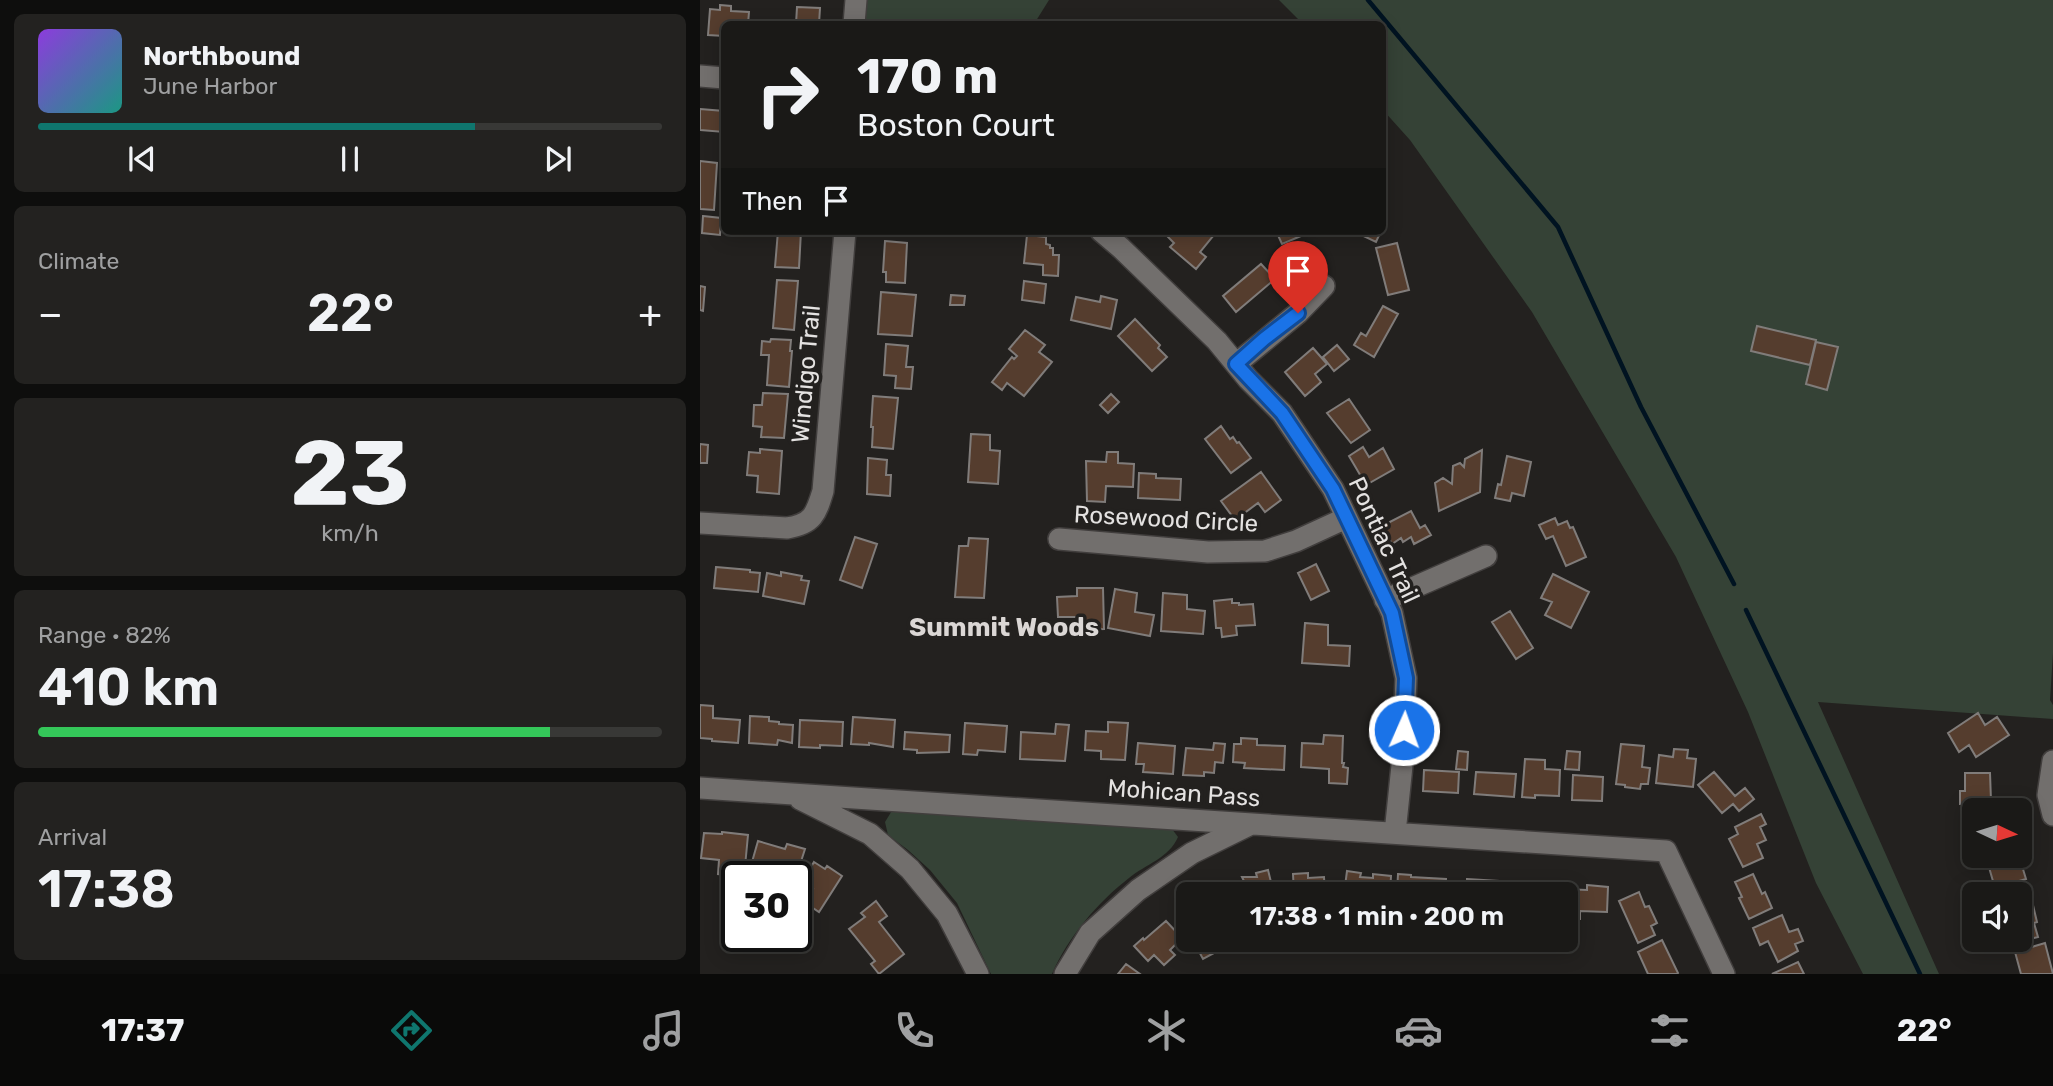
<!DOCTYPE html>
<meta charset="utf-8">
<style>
:root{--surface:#1a1917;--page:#232220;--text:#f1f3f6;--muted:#9fa0a1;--line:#383836;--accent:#0f766e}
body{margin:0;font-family:Rubik,sans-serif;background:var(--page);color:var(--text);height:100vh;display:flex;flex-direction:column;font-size:26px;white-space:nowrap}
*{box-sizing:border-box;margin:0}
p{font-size:23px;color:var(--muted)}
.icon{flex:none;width:38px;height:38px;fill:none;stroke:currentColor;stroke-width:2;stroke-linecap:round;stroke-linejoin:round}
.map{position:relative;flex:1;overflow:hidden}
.sheet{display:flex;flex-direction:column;gap:14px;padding:14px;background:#0e0e0d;width:700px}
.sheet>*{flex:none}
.top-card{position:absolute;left:21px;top:21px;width:665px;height:214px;border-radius:10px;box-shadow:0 4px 18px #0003,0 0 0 2px var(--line);background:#1a1917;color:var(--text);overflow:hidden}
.needle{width:46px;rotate:94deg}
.tools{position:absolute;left:1262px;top:798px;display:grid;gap:14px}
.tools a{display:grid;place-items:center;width:70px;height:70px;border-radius:10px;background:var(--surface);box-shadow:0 4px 18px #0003,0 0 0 2px var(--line);font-size:35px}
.speed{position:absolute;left:21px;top:861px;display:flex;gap:14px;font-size:35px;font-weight:700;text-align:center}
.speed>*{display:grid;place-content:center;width:91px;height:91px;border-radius:50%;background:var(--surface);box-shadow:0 4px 18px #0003,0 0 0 2px var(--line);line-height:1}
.speed .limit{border:4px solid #111;border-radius:10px;background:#fff;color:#111}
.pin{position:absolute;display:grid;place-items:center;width:60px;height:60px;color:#fff;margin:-72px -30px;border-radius:50% 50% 50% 0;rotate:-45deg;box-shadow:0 0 7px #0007}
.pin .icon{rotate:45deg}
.me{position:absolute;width:77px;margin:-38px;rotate:2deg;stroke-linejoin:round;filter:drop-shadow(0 0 5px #0008)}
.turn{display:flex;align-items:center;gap:24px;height:147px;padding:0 21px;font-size:32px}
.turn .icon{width:91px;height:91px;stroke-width:2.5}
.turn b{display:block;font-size:49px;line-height:60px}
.then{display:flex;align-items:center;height:66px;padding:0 21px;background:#0003;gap:14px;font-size:26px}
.big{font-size:52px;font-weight:600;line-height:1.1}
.sheet .card{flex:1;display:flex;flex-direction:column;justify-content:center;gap:10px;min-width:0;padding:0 24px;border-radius:10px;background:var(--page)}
.sheet .dial{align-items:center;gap:0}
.dial b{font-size:91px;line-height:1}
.song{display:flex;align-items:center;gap:21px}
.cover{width:84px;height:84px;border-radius:10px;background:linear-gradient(135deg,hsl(270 70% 55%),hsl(170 70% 35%))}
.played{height:7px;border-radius:4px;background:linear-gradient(90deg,var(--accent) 70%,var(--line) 70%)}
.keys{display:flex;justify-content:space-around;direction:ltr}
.heat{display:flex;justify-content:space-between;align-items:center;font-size:38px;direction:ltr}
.charge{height:10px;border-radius:5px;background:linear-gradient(90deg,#34c759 82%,var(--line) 0)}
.trip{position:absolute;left:476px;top:882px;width:402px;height:70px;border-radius:10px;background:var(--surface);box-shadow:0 4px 18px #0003,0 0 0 2px var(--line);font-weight:600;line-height:70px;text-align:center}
.tabs{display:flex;height:112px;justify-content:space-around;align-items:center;background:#0a0a09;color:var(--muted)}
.tabs .icon{width:49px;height:49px}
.tabs .current{color:var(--accent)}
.tabs b{font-size:32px;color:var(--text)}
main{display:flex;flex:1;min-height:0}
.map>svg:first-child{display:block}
.green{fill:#354236}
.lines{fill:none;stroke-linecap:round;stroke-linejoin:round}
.stream{stroke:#001321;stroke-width:4.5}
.building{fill:#553d2e;stroke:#807c7a;stroke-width:2}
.minor-casing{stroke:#413e3d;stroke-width:24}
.minor{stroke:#726f6d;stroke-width:21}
.route-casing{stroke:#114b97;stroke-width:18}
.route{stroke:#1a73e8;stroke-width:12}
.labels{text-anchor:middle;stroke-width:7;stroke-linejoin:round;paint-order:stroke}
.street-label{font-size:24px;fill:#e4e2e1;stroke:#23211f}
.neighbourhood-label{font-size:26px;font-weight:bold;fill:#dbd7d5;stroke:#23211f}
</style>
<main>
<section class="sheet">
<div class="card">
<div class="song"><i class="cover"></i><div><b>Northbound</b><p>June Harbor</p></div></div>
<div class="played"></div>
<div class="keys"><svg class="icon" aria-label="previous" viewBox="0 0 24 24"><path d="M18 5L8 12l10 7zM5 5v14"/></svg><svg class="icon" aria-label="pause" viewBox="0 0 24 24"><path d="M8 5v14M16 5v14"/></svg><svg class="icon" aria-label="next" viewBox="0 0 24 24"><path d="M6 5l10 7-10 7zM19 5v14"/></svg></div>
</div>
<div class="card"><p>Climate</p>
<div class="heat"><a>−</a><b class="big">22°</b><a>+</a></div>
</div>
<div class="card dial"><b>23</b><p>km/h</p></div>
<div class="card"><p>Range · 82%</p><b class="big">410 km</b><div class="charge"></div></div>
<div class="card"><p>Arrival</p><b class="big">17:38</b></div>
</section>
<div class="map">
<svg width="1353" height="974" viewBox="0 0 1353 974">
<rect width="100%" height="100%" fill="#23211f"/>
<path class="green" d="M164 0H349L334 24H162Z
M579 0H1353V653L1350 700 1353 705V719L1118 702 1239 974H1163L1116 883 1048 712 976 557 832 312 710 140 683 110 682 24H603Z
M193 809 472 829 478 837C469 858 446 864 429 878 398 902 368 937 352 974H291L257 903 230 870 208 850 188 835 185 822Z"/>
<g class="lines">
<path class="stream" d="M668 0 858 227 941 407 1034 584
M1046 610 1220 974"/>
</g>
<path class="building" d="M20 5 31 6V11L49 12 48 24H24V36L8 35 10 9 20 10Z
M97 7 120 8 119 24H96Z
M0 109 24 111V132L0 130Z
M0 161 17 163 14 210 0 209Z
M3 216 21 218 20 235 2 233Z
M78 231H101L99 268 75 267Z
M473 231H509L514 235 500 252 506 257 496 269 470 247 474 243 468 237Z
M576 231H613L582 244Z
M653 231H681L676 242Z
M327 235 346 237V244L350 245V248H353V255H359L358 276 343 275V265L324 263Z
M185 241 207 243 205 283 186 282V272H183Z
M697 243 709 290 688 295 676 248Z
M561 264 575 279 536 312 523 296Z
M77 280 98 281 94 330 73 328Z
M324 281 346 284 344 303 322 300Z
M0 286 5 287 3 311 0 310Z
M181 292 216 295 212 336 178 334Z
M251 295 265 296 264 305H250Z
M401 296 417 300 411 329 371 320 376 297 400 302Z
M683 306 698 314 674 357 654 345 661 333 666 336Z
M435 319 460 345 458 348 467 357 452 371 418 336Z
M1057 326 1116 340 1110 365 1051 351Z
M325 330 345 345 339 352 352 362 324 396 307 383 302 390 292 382 312 357 314 359 317 356 309 349Z
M71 339 91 340 90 351H92L89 387 67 385 69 355H61L62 341 70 342Z
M1116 342 1138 347 1127 390 1106 384Z
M186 344 208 346 206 367H213L211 389 195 388 196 376 184 375Z
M637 345 649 359 634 371 623 357Z
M613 348 627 364 615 374 621 382 605 396 585 372Z
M63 393 88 394 84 438 61 437 62 427 53 426 54 405H62Z
M411 394 419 402 408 413 400 405Z
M173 396 198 398 193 449 172 447 173 427H171Z
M649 399 670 430 651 443 627 413Z
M521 426 530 439 533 437 537 443 539 442 551 458 531 473 505 439Z
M271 434 290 435V450L300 451 298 484 268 482Z
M0 444 8 445 7 463H0Z
M663 447 669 457 683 448 694 469 666 485 649 456Z
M60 449 82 451 79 494 57 492 58 476 47 475 49 452 60 453Z
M782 450 780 492 739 511 735 483 743 478 752 484 753 466 760 463 764 467 765 459Z
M407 452H418V463L434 464 433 487 406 486 405 502 387 501 386 461 406 462Z
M807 456 831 462 824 496 812 493 810 501 795 498 798 484 801 485Z
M168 458 187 460 186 475H191L190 496 167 494Z
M561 472 581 500 565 512 558 503 535 520 521 501Z
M439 473 456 474V478L481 479 480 500 438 498Z
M711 511 720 528 725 525 731 535 714 544 711 537 703 542 701 538 692 544 682 526Z
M855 518 858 525 867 521 870 528 873 527 886 557 866 566 853 536 846 539 839 525Z
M155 537 177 544 162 588 140 580Z
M269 538 288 539 284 598 255 597 259 546H268Z
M616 564 629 591 611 600 598 573Z
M16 567 50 570V572L60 573 58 592 14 588Z
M81 572 102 576 101 580 109 581 104 604 63 596 67 573 81 576Z
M853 574 889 592 871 628 845 615 852 602 841 598Z
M377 588H403L404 629 378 630V617H358L357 597 377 596Z
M415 589 437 593 435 612 454 615 450 636 408 628Z
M463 593 487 595V609L505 611 503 634 461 631Z
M532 599V603H539V605L553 604 555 625 536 626 537 635 522 637 521 628H516L514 601Z
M810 611 833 648 816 659 792 622Z
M605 623 628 625V645L650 646 649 666 602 663Z
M0 705 13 706V718L40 720 38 743 12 741V739L0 738Z
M1278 713 1285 725 1297 717 1309 735 1276 757 1269 745 1259 752 1248 733Z
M50 716 69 717V721L79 722V724L93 725 92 743 78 740 77 745 49 743Z
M153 717 195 720 193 747 169 743V745L151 744Z
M100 720 143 722 142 746 120 745V748L99 747Z
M408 722 428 723 425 760 401 759V751L385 750 386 731 408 732Z
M265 723 307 726 305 752 278 750 277 755 263 754Z
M356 724 369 725 365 761 320 759 321 732 355 734Z
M205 732 250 735 249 752 217 753V750L204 749Z
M624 735 643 736 642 763H644L643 767 648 768 647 784 629 783V769L601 767 602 743 623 744Z
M541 738 557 739V745L585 746 584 770 544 768 545 763 533 762 534 744H541Z
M438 743 475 746 473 774 443 772 444 764H436Z
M514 743 525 744 523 763 515 762 514 773 504 772V776L483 775 486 748 513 750Z
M921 744 944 746 942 767 950 768 948 784H941L940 789 925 787V785L916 784Z
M974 749 988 750 987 758 996 759 993 787 956 783 959 755 973 757Z
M758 751 768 752 767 770 756 769Z
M867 751 880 752 879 770 865 769Z
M825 759 845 760V769L860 770 859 796 835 795V798L822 797Z
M724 770 759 772 758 793 723 791Z
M776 772 816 774 814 797 774 794Z
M1014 772 1035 796 1045 788 1054 799 1039 811 1033 804 1022 813 998 785Z
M1265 773H1290L1291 801H1304V810H1274V818H1265V804H1260V791H1265Z
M873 775 903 777 902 801 872 800Z
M1061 814 1066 824 1060 827 1066 840 1057 844 1063 858 1043 867 1029 839 1038 834 1035 827Z
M22 832 48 835 44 877 18 874 19 860 1 858 4 833 22 834Z
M58 841 85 849 87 844 105 849 96 877H87L62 869 63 865 52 862Z
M1279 856H1319L1326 879 1295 888 1286 857 1280 859Z
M114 862 125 869 127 866 142 876 119 912 104 902 113 889 102 882Z
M568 870 574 894H531L529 884 544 881 542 877H557L556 873Z
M647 871 661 873 660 877 673 878V874L691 876 690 894H644Z
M608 873V878L624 877 625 894H594L593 874Z
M698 874 711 875V877L746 879 745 894H697Z
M1053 874 1062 894 1065 892 1072 908 1049 919 1039 898 1042 897 1035 882Z
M767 879 799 881V894H758L759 882H767Z
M831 883 852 885V894H809V892L818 893 819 886 830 887Z
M887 885 908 887 907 912 880 911V919L866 918V894H862L863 889 887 890Z
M1325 888 1328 902 1332 901 1337 922 1334 923 1338 937 1315 943 1314 940H1320V894H1303Z
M939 892 945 907 949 906 957 923 951 926 955 935 938 943 919 901Z
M176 901 187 916 179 922 204 954 179 974 171 964 175 961 149 929 165 917 161 913Z
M1082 915 1089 932 1098 929 1103 941 1095 944 1098 951 1078 962 1068 941 1060 945 1053 928Z
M466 921 482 938 470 950 475 955 464 965 454 955 448 961 434 946 443 938 444 940Z
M503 940H508L514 953 503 959 495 944Z
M962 940 978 973 977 974H948L938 952Z
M1345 943 1353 974H1321L1315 952Z
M1098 962 1104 974H1072Z
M426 964 440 974H418Z"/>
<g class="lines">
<g class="minor-casing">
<path id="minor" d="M154 24 156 0
M0 76 24 78
M401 231 421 248 517 341 548 379 582 413 633 489 692 613 706 678 703 756 695 833
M536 364 598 313 624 286
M0 523 87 528C113 524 116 514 123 491L145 231
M359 539 508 552 565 551 596 541 646 518
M685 600 786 556
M1353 761 1348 795 1353 815
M0 788 966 851 1024 974
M100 799 170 834 210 869 247 914 278 974
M365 974 390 933 438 890 492 853 551 824"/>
</g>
<use href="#minor" class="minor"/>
</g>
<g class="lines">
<g class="route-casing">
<path id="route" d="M598 313 564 339 536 364 582 413 633 489 692 613 706 678 704 730"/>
</g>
<use href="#route" class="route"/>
</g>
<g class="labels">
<g class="street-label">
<text transform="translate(106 374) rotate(-85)" y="8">Windigo Trail</text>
<text transform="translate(466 519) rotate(3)" y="8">Rosewood Circle</text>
<text transform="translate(684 540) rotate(65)" y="8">Pontiac Trail</text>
<text transform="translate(484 793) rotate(4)" y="8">Mohican Pass</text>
</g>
<g class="neighbourhood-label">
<text x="304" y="636">Summit Woods</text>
</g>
</g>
</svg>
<div class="tools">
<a><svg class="needle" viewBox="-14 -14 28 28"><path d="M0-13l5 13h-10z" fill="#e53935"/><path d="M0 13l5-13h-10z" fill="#9fa0a1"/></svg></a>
<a><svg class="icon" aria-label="sound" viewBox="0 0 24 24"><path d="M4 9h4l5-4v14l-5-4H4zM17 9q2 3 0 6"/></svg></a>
</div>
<div class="speed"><div class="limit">30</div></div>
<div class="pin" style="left:598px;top:313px;background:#d93025"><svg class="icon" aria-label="arrive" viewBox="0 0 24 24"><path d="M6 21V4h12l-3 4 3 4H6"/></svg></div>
<svg class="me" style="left:704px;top:730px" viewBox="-20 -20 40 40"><circle r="17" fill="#1a73e8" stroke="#fff" stroke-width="3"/><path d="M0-11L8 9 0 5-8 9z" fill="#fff"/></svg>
<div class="trip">17:38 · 1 min · 200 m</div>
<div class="top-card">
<div class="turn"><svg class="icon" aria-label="right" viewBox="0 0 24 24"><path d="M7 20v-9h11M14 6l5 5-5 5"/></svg><div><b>170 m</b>Boston Court</div></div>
<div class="then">Then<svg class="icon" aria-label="arrive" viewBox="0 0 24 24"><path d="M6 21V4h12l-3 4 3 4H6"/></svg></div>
</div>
</div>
</main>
<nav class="tabs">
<b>17:37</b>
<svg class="icon current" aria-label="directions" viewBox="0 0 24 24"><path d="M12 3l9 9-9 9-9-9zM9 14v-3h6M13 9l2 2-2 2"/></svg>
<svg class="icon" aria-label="music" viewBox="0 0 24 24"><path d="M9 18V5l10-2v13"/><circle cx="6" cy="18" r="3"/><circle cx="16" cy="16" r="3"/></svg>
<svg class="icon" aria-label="phone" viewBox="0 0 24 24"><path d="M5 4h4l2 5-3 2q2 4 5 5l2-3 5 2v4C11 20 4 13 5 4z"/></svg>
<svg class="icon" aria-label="climate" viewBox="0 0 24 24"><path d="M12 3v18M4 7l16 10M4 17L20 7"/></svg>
<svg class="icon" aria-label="car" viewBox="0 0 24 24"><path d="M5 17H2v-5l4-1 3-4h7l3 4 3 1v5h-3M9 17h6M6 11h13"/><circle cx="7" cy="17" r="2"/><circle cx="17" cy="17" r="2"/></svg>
<svg class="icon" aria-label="filters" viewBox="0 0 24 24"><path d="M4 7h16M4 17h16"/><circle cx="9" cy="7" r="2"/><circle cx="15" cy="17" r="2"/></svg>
<b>22°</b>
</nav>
